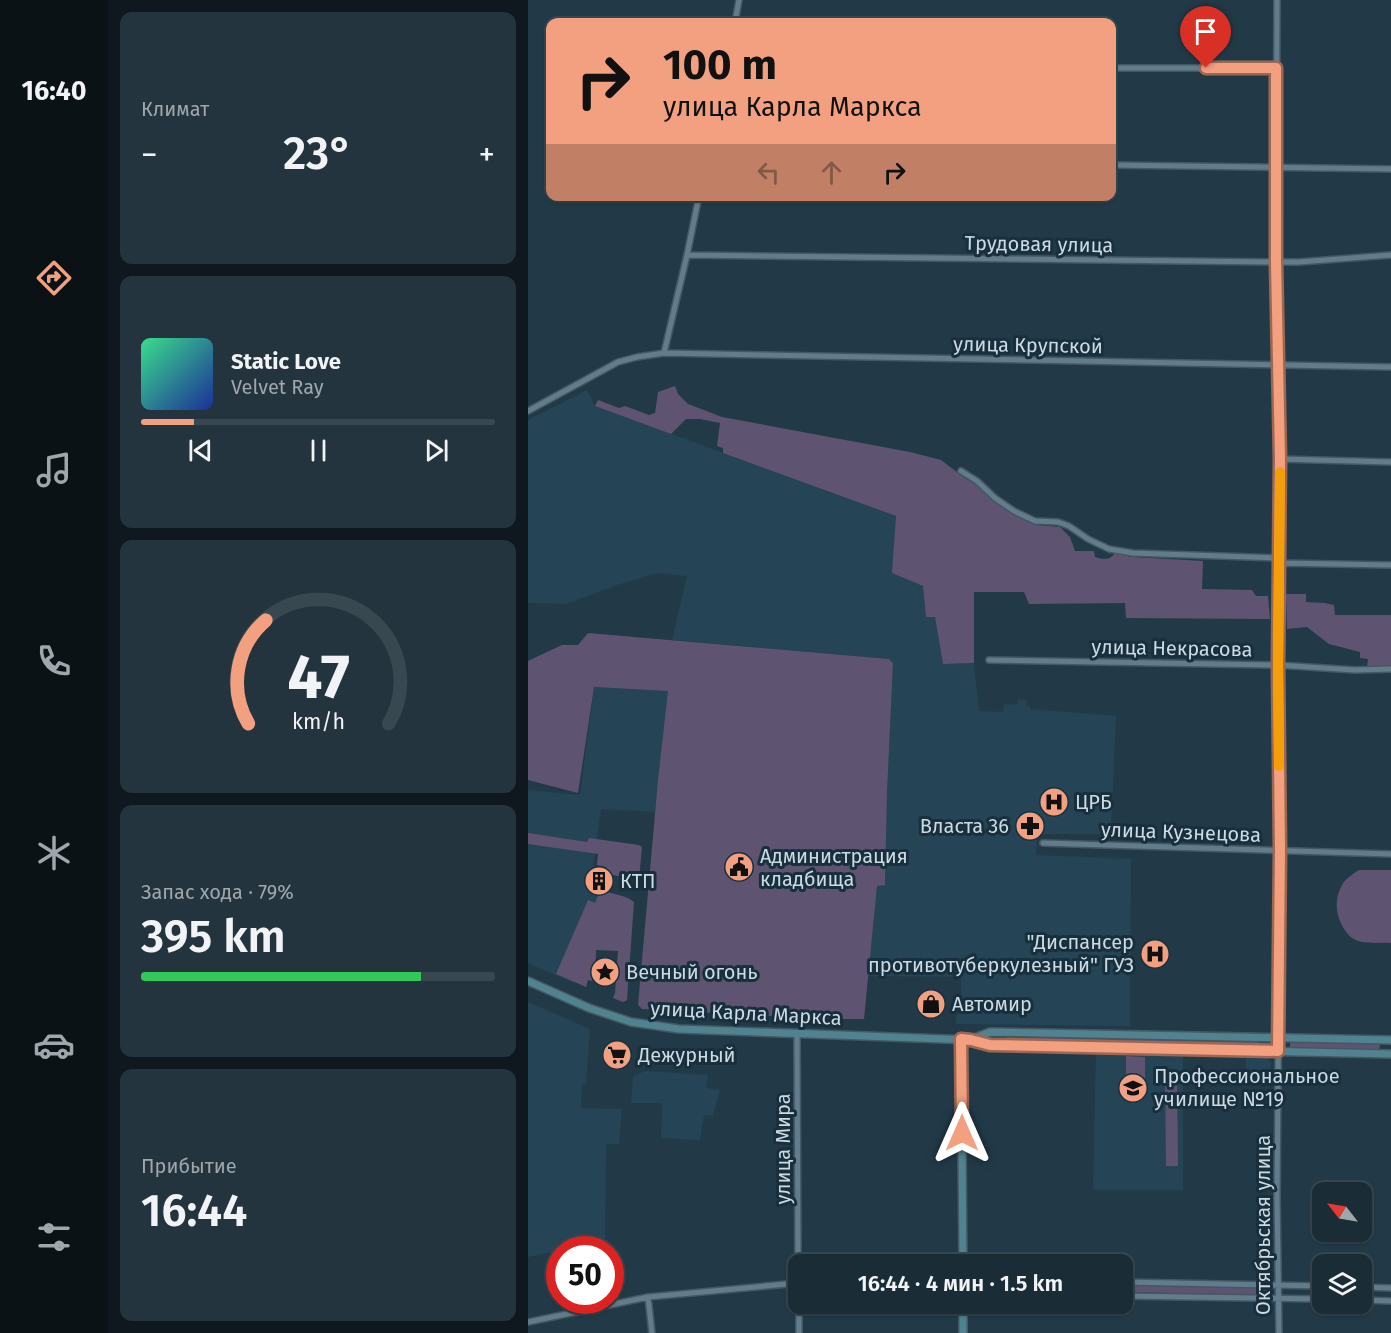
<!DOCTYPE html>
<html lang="ru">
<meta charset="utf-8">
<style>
:root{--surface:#1a2c36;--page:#23343e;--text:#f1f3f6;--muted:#9fa7ad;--line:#384851;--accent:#f2a07f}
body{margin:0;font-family:"Fira Sans",sans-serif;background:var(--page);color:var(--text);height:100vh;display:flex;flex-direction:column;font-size:22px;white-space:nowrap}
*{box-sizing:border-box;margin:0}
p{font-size:20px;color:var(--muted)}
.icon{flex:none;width:33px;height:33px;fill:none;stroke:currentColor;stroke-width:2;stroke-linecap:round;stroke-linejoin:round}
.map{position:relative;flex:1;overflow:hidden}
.drawer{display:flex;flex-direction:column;gap:12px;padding:12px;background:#0e181e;width:420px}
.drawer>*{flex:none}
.hud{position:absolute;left:18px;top:18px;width:570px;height:183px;border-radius:12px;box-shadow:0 2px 4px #0004,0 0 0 2px var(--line);background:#f2a07f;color:#111;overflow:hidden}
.needle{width:39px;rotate:301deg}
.tools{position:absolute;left:784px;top:1182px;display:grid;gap:12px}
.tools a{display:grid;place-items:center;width:60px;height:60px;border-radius:12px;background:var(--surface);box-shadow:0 2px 4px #0004,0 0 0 2px var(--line);font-size:30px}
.speed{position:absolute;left:18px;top:1236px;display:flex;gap:12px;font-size:30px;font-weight:700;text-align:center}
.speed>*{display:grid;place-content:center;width:78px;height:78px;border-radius:50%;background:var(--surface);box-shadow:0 2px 4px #0004,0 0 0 2px var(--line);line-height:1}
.speed .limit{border:9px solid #d22;background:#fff;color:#111}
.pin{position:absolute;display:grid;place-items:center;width:51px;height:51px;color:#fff;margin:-62px -26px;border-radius:50% 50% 50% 0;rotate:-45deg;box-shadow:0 0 6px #0007}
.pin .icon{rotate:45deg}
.me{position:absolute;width:66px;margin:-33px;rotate:0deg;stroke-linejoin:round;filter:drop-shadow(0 0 4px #0008)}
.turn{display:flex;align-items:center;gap:21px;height:126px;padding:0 18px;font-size:27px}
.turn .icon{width:78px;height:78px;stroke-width:2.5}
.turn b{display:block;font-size:42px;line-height:51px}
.lanes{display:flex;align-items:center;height:57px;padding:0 18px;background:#0003;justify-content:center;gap:30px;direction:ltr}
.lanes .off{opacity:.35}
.big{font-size:45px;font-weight:600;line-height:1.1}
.drawer .tile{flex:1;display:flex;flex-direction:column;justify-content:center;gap:9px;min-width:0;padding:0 21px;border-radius:12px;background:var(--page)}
.drawer .dial{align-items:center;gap:0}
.dial svg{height:156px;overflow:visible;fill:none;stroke:var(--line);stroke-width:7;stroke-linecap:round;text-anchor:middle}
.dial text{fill:var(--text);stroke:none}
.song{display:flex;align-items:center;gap:18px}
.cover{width:72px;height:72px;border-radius:9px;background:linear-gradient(135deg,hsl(150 70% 55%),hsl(230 70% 35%))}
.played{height:6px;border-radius:3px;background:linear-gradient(90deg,var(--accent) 15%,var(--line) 15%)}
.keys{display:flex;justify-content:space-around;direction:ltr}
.heat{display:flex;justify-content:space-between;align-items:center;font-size:33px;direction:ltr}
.charge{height:9px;border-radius:4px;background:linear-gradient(90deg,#34c759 79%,var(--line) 0)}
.trip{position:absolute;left:260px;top:1254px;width:345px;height:60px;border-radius:12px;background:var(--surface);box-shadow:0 2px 4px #0004,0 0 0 2px var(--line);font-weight:600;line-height:60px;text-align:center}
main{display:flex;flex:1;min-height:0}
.tab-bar{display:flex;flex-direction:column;width:108px;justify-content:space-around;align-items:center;background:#0a1216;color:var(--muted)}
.tab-bar .icon{width:42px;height:42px}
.tab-bar .active{color:var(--accent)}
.tab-bar b{font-size:27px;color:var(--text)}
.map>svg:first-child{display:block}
.built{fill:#254456}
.green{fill:#5f5372}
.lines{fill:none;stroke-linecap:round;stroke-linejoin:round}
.minor-casing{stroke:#445864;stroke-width:8}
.secondary-casing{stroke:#445864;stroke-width:10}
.minor{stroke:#627c8b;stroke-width:5}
.secondary{stroke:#51828f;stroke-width:7}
.route-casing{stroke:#9d6853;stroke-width:15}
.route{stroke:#f2a07f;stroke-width:10}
.slow{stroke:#f59e0b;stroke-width:10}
.labels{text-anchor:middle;stroke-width:6;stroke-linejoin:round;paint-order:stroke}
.street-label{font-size:20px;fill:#ccdae3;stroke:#18303d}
.poi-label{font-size:20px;fill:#ccdae3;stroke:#18303d;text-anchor:start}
</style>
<main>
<nav class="tab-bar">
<b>16:40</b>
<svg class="icon active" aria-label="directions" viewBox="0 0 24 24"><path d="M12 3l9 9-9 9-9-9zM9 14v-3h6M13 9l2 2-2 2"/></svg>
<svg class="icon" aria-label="music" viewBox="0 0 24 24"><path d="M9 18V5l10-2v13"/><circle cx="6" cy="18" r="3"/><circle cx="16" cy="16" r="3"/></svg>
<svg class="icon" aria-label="phone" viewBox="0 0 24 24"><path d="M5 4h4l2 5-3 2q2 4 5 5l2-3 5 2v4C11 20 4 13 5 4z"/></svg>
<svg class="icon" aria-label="climate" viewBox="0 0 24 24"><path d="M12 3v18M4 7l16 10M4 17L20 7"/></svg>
<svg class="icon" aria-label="car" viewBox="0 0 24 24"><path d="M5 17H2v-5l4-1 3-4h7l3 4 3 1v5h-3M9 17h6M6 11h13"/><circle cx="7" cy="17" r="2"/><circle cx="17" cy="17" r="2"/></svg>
<svg class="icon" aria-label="filters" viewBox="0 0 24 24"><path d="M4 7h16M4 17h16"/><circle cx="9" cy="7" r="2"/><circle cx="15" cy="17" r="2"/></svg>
</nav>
<section class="drawer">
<div class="tile"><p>Климат</p>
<div class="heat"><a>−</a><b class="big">23°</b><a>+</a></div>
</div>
<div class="tile">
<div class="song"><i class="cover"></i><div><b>Static Love</b><p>Velvet Ray</p></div></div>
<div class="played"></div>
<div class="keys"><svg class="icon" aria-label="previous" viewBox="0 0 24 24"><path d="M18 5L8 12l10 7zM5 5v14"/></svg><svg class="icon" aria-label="pause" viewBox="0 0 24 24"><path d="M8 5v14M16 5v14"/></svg><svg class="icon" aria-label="next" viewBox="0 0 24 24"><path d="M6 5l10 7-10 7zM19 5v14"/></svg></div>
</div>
<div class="tile dial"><svg viewBox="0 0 100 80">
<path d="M14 69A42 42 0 1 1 86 69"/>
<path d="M14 69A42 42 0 0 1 23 16" stroke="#f2a07f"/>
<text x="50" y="56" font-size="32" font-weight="700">47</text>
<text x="50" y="72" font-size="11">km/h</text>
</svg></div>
<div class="tile"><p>Запас хода · 79%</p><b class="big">395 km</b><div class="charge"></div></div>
<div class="tile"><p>Прибытие</p><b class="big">16:44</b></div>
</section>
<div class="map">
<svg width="863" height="1333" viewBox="0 0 863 1333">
<rect width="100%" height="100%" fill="#223a48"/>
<path class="built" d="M59 390 67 406 368 516 365 573 395 586 398 617 407 616 415 664 446 663 451 711 475 712 476 704 489 705 490 699 499 700 498 706H502V709L588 716 583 834H509L508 855 603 859 602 1026 428 1024V1016L433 1011V977L340 976 349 886 357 884 359 793 365 663 361 659 144 640 159 576 129 573 89 585 38 604 0 603V420Z
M66 687 141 691 127 812 73 809 65 866 75 869 71 890 83 893 46 983 0 963V790L52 795Z
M0 1002 62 1029 58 1084H54L53 1108 94 1109 91 1144H78L77 1240 0 1257Z
M568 1053 655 1055V1190H565Z
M718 1057H738L743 1063 742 1077H718Z
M117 1071 180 1075 178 1088 192 1090 185 1116 176 1115 172 1140 133 1138 134 1103H103L105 1076Z"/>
<path class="green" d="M147 386 150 394 160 404 194 417 382 452 413 460 438 479 447 484 465 500 484 514 507 525 532 527 542 537 547 551H566L567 557C576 560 582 560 587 553L604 557 675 561 674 589 724 590 728 596H740L742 619 598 618 597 603 501 604 496 592H446V663L415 664 407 617H398L395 586 364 573 368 516 195 453V448L189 446 192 423 172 419H158L143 434 67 406 70 400 91 408 97 406 121 415 127 413 130 392Z
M758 594H778V602L797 603 806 605 807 615H863V666L839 667 840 659 832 658V652L801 644 779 627 759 629Z
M60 633 361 659 365 663 359 793 357 885 349 886 336 1019H259V1017L114 1009 110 1005 130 780 140 691 66 687 50 793 0 780V661L34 645H50Z
M0 833 59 842 61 838 111 845 114 847 111 879 77 874 78 867 69 865 70 854 0 844Z
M831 870H863V943C852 942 836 945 826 939 823 938 821 935 819 933 808 919 805 901 814 885 818 878 825 874 831 870Z
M72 891C83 893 97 895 106 902L99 1000 95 1002 85 998 87 993 90 951 68 950 67 975H64V981L60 980 58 987 28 974 60 900 67 903Z
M479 1037 731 1041V1048L479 1042Z
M762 1041 852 1044 851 1051 762 1049Z
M598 1056 617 1057V1078H598Z
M637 1073H649L650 1166H638Z
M594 1285 740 1288 739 1295 594 1292Z"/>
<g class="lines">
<g class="minor-casing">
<path id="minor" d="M749 0 748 262 752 459 750 665 752 850 749 1196 751 1333
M207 22 211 0
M584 68H748
M584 165 863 169
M159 255 748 262H771L863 255
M136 353 159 255 171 196
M0 411 90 362 109 357 136 353 863 367
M752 459 863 462
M433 471 449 481 467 498 486 511 507 521 530 522 541 526 560 539 581 549 605 553 751 558
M751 563 863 565
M461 660 750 665 827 670 863 669
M515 843 863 854
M269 1033 270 1264
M594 1282 795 1286
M834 1287 863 1288
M594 1296 795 1299
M120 1297 124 1333
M834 1300 863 1301
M271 1304V1333
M0 1322 120 1297 270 1283"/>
</g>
<g class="secondary-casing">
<path id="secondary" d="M0 981 61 1008 103 1022 151 1029 443 1040 462 1045 863 1054
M433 1039 435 1264
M444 1039 462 1032 863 1040
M435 1304V1333"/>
</g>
<use href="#minor" class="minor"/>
<use href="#secondary" class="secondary"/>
</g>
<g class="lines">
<g class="route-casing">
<path id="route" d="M434 1133 433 1039 443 1040 462 1045 750 1051 752 850 750 665 752 459 748 262V68H678"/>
</g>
<use href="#route" class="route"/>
<path class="slow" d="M751 766 750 665 752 472"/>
</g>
<defs>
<g id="hospital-disc" transform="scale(1.5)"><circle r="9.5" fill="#f2a07f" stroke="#18303d"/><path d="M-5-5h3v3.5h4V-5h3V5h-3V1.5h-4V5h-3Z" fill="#111"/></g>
<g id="pharmacy-disc" transform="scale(1.5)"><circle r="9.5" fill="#f2a07f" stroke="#18303d"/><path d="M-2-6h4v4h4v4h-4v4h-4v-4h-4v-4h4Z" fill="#111"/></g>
<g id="civic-disc" transform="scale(1.5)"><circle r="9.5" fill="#f2a07f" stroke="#18303d"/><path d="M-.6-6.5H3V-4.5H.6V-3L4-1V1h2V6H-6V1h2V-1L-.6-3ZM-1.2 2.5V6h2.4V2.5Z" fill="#111"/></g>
<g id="building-disc" transform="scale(1.5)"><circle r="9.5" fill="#f2a07f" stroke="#18303d"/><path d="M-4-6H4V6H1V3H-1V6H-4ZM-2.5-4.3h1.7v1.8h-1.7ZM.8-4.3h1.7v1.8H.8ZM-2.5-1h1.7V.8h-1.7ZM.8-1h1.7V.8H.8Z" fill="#111"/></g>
<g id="sight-disc" transform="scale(1.5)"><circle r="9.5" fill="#f2a07f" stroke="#18303d"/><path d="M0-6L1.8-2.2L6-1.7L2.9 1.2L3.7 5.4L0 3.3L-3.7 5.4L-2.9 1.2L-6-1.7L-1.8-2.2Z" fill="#111"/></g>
<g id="shop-disc" transform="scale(1.5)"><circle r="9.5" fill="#f2a07f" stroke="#18303d"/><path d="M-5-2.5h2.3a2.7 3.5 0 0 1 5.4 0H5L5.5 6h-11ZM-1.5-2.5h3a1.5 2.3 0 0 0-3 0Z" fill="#111"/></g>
<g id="supermarket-disc" transform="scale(1.5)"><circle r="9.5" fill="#f2a07f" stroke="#18303d"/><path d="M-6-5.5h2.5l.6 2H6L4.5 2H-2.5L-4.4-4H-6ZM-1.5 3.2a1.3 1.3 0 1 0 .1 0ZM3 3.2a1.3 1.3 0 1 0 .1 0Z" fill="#111"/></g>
<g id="university-disc" transform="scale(1.5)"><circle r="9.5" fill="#f2a07f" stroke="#18303d"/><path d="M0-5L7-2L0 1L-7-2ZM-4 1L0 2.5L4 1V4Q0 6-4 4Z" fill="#111"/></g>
</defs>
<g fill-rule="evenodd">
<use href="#hospital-disc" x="526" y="802"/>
<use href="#pharmacy-disc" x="502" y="826"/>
<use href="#civic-disc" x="211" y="867"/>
<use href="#building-disc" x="71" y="881"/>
<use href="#hospital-disc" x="627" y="954"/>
<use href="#sight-disc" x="77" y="972"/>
<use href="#shop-disc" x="403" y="1004"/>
<use href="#supermarket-disc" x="89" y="1055"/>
<use href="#university-disc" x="605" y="1088"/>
</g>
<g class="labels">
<g class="street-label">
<text transform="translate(511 244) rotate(1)" y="7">Трудовая улица</text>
<text transform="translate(500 345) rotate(1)" y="7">улица Крупской</text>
<text transform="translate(644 648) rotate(1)" y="7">улица Некрасова</text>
<text transform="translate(653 832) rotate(2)" y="7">улица Кузнецова</text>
<text transform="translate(218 1013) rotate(3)" y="7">улица Карла Маркса</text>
<text transform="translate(255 1149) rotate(-90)" y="7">улица Мира</text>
<text transform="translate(735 1225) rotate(-90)" y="7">Октябрьская улица</text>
</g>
<g class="poi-label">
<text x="547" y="809">ЦРБ</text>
<text x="481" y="833" text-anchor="end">Власта 36</text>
<text x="232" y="863">Администрация<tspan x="232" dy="23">кладбища</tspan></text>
<text x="92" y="888">КТП</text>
<text x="606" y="949" text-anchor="end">"Диспансер<tspan x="606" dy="23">противотуберкулезный" ГУЗ</tspan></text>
<text x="98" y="979">Вечный огонь</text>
<text x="424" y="1011">Автомир</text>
<text x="110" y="1062">Дежурный</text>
<text x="626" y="1083">Профессиональное<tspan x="626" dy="23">училище №19</tspan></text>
</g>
</g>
</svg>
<div class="tools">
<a><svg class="needle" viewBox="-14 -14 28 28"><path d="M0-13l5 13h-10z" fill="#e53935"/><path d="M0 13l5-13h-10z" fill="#9fa7ad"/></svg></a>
<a><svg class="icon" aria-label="layers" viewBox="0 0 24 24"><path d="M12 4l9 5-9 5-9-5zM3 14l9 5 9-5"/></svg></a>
</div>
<div class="speed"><div class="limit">50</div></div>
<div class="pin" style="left:678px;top:68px;background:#d93025"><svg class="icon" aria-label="arrive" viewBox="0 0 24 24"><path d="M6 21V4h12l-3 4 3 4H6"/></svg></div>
<svg class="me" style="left:434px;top:1133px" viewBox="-20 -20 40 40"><path d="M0-17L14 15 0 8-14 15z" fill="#f2a07f" stroke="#fff" stroke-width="4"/></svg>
<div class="trip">16:44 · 4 мин · 1.5 km</div>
<div class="hud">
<div class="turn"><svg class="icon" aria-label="right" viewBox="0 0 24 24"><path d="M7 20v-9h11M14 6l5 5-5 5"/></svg><div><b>100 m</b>улица Карла Маркса</div></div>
<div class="lanes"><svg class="icon off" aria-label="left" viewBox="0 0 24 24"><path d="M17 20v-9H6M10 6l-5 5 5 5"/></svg><svg class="icon off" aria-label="ahead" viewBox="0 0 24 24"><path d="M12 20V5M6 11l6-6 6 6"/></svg><svg class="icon" aria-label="right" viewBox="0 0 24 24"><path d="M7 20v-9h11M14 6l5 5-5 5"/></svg></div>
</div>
</div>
</main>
